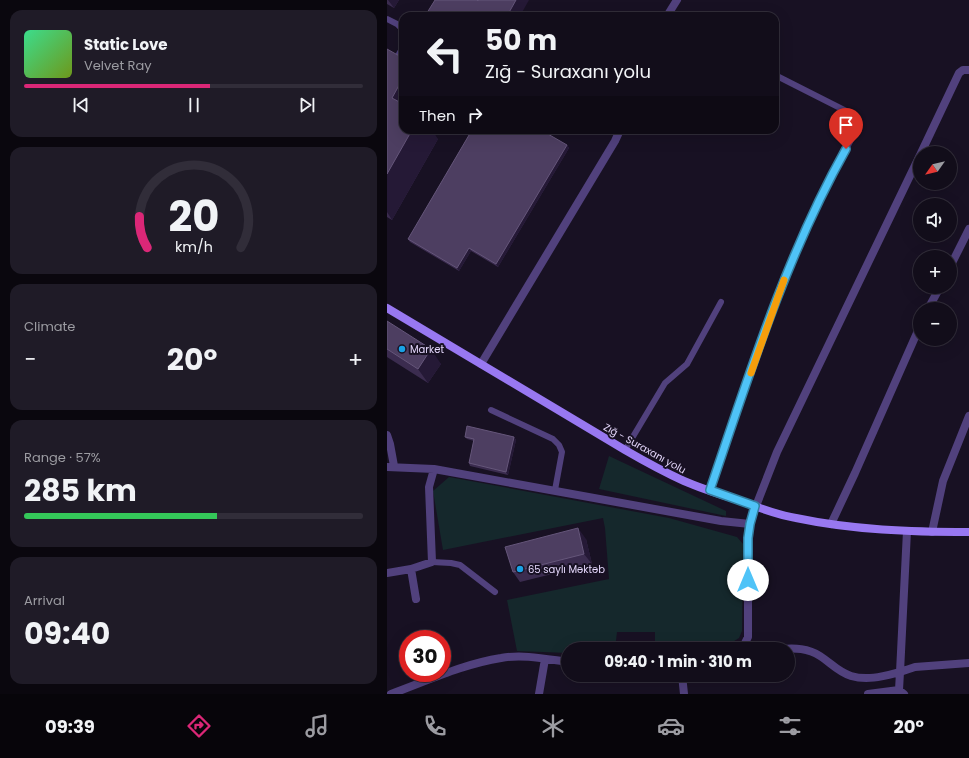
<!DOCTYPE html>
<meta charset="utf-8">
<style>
:root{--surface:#120d1a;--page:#1f1b27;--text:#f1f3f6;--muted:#9c9ca2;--line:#312d39;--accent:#db2777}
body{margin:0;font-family:Poppins,sans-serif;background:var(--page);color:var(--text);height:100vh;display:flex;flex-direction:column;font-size:15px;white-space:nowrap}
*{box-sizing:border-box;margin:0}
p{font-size:13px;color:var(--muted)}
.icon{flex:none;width:22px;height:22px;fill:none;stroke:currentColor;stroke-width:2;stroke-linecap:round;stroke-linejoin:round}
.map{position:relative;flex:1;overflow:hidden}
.details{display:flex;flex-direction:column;gap:10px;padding:10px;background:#0a070e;width:387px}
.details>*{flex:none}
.banner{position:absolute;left:12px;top:12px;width:380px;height:122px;border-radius:12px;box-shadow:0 4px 16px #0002,0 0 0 1px var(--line);background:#120d1a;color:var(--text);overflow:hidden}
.needle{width:26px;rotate:236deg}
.fabs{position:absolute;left:526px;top:146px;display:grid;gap:8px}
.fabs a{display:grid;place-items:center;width:44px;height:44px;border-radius:50%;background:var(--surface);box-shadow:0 4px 16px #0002,0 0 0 1px var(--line);font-size:20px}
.speed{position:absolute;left:12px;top:630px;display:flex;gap:8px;font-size:20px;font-weight:700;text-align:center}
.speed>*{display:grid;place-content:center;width:52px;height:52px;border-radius:50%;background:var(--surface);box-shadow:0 4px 16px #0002,0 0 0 1px var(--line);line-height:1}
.speed .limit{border:6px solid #d22;background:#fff;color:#111}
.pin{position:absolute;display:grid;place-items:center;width:34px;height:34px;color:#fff;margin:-41px -17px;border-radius:50% 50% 50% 0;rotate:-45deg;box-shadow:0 0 4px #0007}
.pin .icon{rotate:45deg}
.me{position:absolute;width:44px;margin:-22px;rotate:0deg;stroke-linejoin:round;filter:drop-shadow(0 0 3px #0008)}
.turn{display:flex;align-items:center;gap:14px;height:84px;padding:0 20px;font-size:18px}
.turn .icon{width:52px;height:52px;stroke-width:2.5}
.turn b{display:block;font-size:28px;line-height:34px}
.then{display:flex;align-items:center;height:38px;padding:0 20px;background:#0003;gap:8px;font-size:15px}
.big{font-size:30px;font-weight:700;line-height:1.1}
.details .tile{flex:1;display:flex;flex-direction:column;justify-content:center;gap:6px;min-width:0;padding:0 14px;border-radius:12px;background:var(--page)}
.details .dial{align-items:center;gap:0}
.dial svg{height:104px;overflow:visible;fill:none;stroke:var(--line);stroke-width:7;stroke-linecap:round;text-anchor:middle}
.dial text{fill:var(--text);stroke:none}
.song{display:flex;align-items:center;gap:12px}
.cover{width:48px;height:48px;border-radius:6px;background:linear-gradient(135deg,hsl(150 70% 55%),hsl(80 70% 35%))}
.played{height:4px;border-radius:2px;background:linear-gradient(90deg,var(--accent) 55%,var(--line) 55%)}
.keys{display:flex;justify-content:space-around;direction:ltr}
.heat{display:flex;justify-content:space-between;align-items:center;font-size:22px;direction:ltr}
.charge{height:6px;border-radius:3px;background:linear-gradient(90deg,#34c759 57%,var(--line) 0)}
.trip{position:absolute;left:174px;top:642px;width:234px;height:40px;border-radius:20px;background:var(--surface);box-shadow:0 4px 16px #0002,0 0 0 1px var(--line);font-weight:700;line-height:40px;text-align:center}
.dock{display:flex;height:64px;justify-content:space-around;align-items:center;background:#07050a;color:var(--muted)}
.dock .icon{width:28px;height:28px}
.dock .selected{color:var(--accent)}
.dock b{font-size:18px;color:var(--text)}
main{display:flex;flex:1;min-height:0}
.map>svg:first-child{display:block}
.green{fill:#15282c}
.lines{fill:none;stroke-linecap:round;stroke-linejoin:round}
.service{stroke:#51417d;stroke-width:6}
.minor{stroke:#51417d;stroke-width:8}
.secondary{stroke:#9878f1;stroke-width:8}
.wall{fill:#3b2c4f}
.shaded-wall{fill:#251936}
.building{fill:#4d3e61;stroke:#65567a}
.route-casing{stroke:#337fa1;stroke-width:10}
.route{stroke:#4fc3f7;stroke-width:7}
.slow{stroke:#f59e0b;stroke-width:7}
.poi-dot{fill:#19a1e5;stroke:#181123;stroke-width:1.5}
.labels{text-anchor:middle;stroke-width:4;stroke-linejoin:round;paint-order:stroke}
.poi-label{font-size:10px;fill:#e4d7fb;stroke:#181123;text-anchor:start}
.street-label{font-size:10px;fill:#e4d7fb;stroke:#181123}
</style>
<main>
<section class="details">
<div class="tile">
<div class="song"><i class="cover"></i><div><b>Static Love</b><p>Velvet Ray</p></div></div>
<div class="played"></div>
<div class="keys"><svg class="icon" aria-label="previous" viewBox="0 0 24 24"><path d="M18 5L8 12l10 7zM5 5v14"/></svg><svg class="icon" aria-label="pause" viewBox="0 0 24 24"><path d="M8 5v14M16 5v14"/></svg><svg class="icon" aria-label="next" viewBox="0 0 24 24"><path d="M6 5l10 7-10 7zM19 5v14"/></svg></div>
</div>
<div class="tile dial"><svg viewBox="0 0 100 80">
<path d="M14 69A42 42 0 1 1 86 69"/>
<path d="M14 69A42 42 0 0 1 8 45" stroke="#db2777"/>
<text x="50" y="56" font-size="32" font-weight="700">20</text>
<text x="50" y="72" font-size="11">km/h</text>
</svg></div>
<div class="tile"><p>Climate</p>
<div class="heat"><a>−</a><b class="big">20°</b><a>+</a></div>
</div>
<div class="tile"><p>Range · 57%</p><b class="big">285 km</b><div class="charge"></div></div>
<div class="tile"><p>Arrival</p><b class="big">09:40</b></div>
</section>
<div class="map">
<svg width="582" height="694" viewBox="0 0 582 694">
<rect width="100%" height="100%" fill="#181123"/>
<path class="green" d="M222 456 339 511V516L212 489Z
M62 477 282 518 350 537 356 544 355 631 352 638 344 643 295 649H268V632H230L228 649H181V653L130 651 120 600 222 579 218 528 216 518 56 550 46 491Z"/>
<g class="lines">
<path class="service" d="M0 19 10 24 16 30
M0 75 16 47
M104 410 166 439 172 445 175 452 168 490
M238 450 278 383 300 364 334 302
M323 490 402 266 453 160 471 127 470 121 467 115 388 75
M45 562 64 563 73 565 108 592"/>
<path class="minor" d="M280 16 290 0
M534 153 572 73 576 70H582
M563 267 582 229
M541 309 553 287
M94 364 228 141 233 130
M0 435 3 444 7 466
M0 467 47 469 334 521 363 524
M444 524 468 473 533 326
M545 532 556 481 582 416
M24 569 29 599
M0 573 24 569 45 562 42 487 47 469
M355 649 361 637V538L363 524 369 506 390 452 533 155
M394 649C408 648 421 648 433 656 444 663 451 672 464 676 481 681 497 676 513 672L520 531
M295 675 297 694
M4 694C40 681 76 664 114 658 136 654 159 659 181 662
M152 694 158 659
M481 694 512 690 517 694
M508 694 512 690 513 672 528 667 582 663"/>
<path class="secondary" d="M0 308 238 450C257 461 277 472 297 481 315 489 335 495 354 501 372 508 391 515 409 518 466 530 524 532 582 532"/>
</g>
<path class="wall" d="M0 0H12L7 8 0 4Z
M0 49 16 130 51 139 5 220 0 217Z
M180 145 182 148 111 267 84 251 72 271 23 242 21 239Z
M0 321 54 364 41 383 0 357Z
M78 437H127L129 440 121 475 83 466 82 463 87 441 80 439Z
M199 539 205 564 133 582 126 572Z"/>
<path class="shaded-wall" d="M1 0H12L7 8Z
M129 0H142L133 16H120Z
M16 78V114L5 98Z
M25 130H45L51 139 5 220 0 212V174Z
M180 145 182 148 111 267 109 264Z
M82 248 84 251 72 271 70 268Z
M44 349 54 364 41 383 31 369Z
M127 437 129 440 121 475 119 472Z
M191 528 199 539 205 564 197 554Z"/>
<path class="building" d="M48 0H90L91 1V0H129L120 16H38Z
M0 49 16 58V78L5 98 16 104V130H25L0 174Z
M85 130H154L180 145 109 264 82 248 70 268 21 239Z
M0 321 44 349 31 369 0 349Z
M80 426 127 437 119 472 82 463 87 439 78 437Z
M191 528 197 554 126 572 118 547Z"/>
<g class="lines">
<g class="route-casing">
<path id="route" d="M361 580V538L363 524 368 506 323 490C362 375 399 256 459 149"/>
</g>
<use href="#route" class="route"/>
<path class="slow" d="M364 373 397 280"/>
</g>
<g class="poi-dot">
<circle cx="15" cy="349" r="4"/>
<circle cx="133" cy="569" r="4"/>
</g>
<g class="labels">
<g class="poi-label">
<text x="23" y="353">Market</text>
<text x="141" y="573">65 saylı Məktəb</text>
</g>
<g class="street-label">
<text transform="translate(258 448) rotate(29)" y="4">Zığ - Suraxanı yolu</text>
</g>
</g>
</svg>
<div class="fabs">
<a><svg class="needle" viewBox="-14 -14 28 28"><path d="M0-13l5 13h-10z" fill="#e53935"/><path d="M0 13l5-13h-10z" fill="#9c9ca2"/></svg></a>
<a><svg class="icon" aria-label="sound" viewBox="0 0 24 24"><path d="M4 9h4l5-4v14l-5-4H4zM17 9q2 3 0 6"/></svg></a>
<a>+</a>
<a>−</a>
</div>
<div class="speed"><div class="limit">30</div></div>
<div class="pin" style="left:459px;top:149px;background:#d93025"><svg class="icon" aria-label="arrive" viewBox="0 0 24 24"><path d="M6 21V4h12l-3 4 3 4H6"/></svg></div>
<svg class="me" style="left:361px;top:580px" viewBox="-20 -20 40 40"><circle r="19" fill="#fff"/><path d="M0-13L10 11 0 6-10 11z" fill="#4fc3f7"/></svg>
<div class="trip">09:40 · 1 min · 310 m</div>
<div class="banner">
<div class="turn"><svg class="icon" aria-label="left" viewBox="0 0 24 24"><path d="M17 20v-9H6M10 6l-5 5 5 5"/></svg><div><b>50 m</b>Zığ - Suraxanı yolu</div></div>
<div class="then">Then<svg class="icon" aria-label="right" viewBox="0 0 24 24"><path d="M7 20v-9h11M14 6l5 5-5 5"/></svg></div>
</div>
</div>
</main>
<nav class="dock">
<b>09:39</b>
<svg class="icon selected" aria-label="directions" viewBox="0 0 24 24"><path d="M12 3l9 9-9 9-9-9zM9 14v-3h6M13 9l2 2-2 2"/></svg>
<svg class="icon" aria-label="music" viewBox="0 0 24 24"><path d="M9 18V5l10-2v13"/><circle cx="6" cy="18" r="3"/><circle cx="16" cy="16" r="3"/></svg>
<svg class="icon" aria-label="phone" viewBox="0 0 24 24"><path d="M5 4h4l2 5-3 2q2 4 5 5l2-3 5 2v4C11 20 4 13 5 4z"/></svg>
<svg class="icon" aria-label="climate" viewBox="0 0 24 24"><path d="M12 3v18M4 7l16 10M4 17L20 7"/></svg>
<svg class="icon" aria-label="car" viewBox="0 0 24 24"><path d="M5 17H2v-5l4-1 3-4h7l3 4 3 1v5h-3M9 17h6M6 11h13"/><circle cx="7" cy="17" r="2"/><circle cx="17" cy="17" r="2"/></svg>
<svg class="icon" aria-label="filters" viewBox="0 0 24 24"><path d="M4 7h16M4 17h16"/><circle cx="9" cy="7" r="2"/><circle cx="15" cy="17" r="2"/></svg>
<b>20°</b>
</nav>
